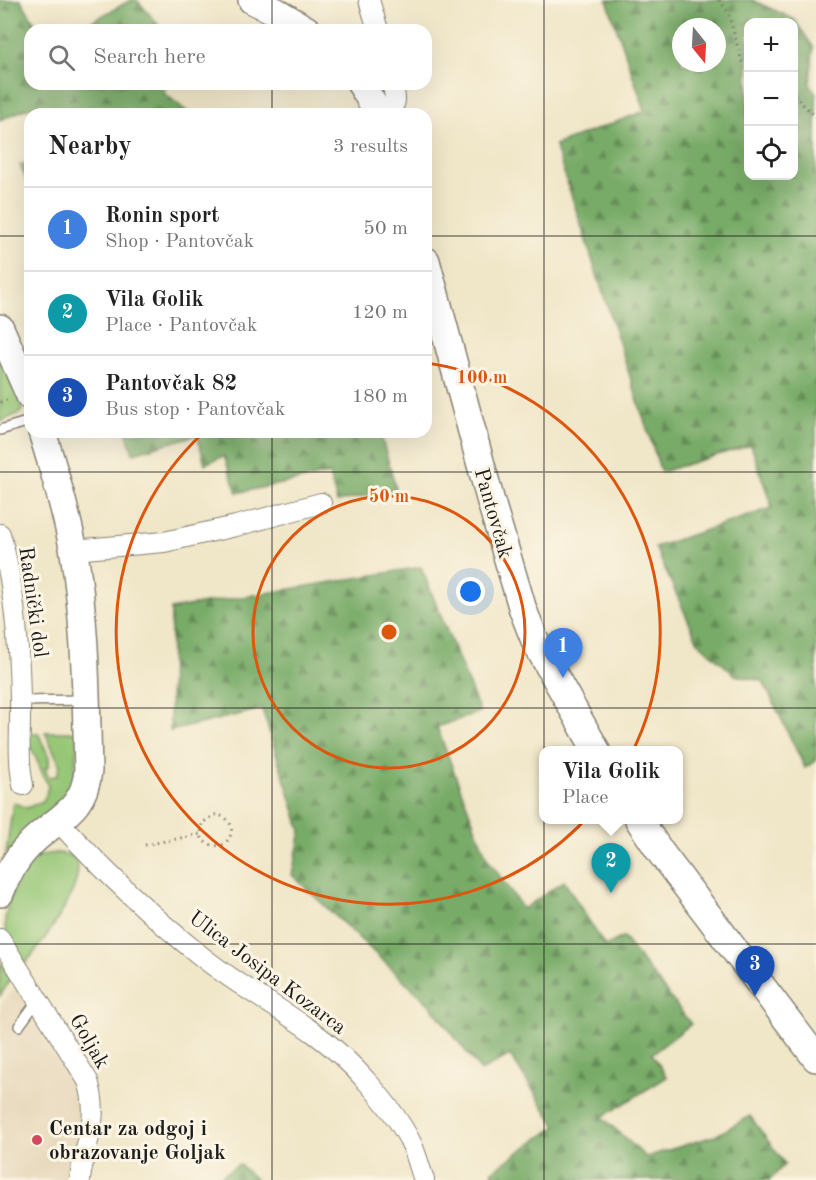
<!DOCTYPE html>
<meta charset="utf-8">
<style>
body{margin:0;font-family:"Old Standard TT",serif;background:#f6f6f6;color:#222}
.controls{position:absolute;right:18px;top:18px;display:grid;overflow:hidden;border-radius:12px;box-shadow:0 6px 24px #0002}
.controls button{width:54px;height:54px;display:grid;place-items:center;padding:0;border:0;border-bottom:2px solid #e0e0e0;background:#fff;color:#222;font:30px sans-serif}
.compass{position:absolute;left:672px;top:18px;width:54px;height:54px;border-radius:50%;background:#fff;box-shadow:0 6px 24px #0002;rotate:162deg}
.you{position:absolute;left:471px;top:592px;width:21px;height:21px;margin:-15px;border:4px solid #fff;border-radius:50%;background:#1a73e8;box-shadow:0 0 0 9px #1a73e833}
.badge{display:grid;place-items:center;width:39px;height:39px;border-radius:50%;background:#0b8043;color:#fff;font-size:20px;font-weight:700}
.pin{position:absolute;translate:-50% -50px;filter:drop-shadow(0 2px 3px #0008)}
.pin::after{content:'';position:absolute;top:32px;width:21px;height:18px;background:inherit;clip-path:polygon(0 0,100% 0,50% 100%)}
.popup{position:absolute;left:539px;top:746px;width:144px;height:78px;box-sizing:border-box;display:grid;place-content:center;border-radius:12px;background:#fff;filter:drop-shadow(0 2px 4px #0005);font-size:20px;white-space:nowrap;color:#767676}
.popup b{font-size:22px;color:#222}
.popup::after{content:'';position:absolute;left:50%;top:100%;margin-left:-12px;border:12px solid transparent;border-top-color:#fff}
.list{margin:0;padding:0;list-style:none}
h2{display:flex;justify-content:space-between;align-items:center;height:78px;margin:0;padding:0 24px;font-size:26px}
h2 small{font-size:20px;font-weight:400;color:#767676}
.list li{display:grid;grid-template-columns:39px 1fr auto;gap:18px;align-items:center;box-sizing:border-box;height:84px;padding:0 24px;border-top:2px solid #e0e0e0}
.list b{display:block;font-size:22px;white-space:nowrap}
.list p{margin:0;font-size:20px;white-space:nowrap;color:#767676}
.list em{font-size:20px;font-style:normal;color:#767676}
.icon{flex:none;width:33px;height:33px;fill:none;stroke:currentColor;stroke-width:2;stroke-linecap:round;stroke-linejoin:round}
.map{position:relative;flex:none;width:816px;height:1180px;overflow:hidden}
.search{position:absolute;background:#fff;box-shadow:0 6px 24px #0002;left:24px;top:24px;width:408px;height:66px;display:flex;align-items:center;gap:15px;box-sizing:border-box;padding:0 21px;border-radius:18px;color:#767676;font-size:22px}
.panel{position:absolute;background:#fff;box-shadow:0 6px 24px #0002;left:24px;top:108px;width:408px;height:330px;border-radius:18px}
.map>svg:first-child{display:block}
.built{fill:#e5d5b7}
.green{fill:#96c676;stroke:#597149;stroke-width:1.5}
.forest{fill:url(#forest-firs);stroke:#4a6442;stroke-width:1.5;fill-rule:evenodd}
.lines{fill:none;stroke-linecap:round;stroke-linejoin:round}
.lane-casing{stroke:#868172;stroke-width:12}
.street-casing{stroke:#868172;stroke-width:22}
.secondary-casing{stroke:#868172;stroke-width:30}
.path{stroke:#868172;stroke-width:3;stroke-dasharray:1.5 4.5;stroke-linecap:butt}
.lane{stroke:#fff;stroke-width:9}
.street{stroke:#fff;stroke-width:20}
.secondary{stroke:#fff;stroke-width:27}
.grid{fill:none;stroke:#1c1c1c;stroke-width:1.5;stroke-opacity:0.55}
.ring{fill:none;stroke:#de560d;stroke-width:3}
.poi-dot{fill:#d1495b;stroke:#fcf5e5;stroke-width:2}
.labels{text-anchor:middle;stroke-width:6;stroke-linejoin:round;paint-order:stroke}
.street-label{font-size:21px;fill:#1c1c1c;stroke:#fcf5e5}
.poi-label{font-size:21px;font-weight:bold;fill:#1c1c1c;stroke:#fcf5e5;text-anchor:start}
.centre{fill:#de560d;stroke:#fcf5e5;stroke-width:3}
.ring-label{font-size:18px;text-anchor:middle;font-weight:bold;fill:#de560d;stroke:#fcf5e5;stroke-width:6;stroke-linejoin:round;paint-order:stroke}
</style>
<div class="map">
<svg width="816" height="1180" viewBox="0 0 816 1180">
<defs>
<pattern id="forest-firs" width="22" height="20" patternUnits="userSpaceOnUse" patternTransform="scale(1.5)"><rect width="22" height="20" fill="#78ab67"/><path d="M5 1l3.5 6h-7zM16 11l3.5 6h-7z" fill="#628a54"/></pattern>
</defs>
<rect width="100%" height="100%" fill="#fcf5e5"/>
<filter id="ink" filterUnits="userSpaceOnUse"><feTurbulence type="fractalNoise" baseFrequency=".0167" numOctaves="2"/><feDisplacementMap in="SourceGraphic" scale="12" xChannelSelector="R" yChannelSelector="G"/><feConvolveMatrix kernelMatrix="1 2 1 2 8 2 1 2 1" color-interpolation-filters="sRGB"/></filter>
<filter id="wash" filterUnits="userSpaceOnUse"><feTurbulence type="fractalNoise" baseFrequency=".008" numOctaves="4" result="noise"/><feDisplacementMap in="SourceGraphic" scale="24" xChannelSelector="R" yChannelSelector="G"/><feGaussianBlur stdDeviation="1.35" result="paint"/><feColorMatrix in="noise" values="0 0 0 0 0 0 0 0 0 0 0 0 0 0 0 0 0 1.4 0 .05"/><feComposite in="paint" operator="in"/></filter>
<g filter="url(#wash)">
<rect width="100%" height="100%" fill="#f0e6c8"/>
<polygon class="built" points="18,983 83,1081 88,1104 74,1180 0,1180 0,1006"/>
<g class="green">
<polygon points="0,351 24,406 20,413 0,422"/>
<polygon points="45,732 78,732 73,791 6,854 13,802 27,808 43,801 46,795 48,786 28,740 27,733 38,733 49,757 49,766 45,768 49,777 57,776 60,765"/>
<path d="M56 853 67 854 76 859C88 884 40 946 24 965 18 955 9 943 6 932 1 913 17 877 30 862 36 855 48 854 56 853Z"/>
<polygon points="0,962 11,978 0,996"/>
</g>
<g class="forest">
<polygon points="0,0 21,0 39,30 30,30 30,84 168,84 163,92 190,114 43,114 39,103 0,120"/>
<polygon points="131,0 137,0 163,30 76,30"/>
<path d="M607 0H752L794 19 813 47 810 85 816 93V761L805 768 763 681 735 675 698 642 655 547 772 508 751 445 661 472 555 145 645 111ZM748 22H794V176H748ZM681 27H717V63H681Z"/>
<polygon points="30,161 30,190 20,165"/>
<polygon points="126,432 380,432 396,489 337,502 329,474 237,493 224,456 205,464 197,435 133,453"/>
<polygon points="421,567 480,712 437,727 487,858 523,909 564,881 605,946 623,937 691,1024 652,1054 667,1077 602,1117 646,1157 717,1135 750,1116 785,1164 770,1180 495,1180 492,1171 556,1126 510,1055 481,1071 430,1005 292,875 301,831 262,709 170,731 171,609"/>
<polygon points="239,1164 256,1180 215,1180"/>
</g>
</g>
<g filter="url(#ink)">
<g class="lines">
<defs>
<g id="lane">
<polyline points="0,430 30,421"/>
<polyline points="20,701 84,700"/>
<polyline points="19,1026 38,1000"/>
</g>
<g id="street">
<polyline points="369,0 378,30"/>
<path d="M386 114C398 104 396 98 392 84"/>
<path d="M0 534C15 587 19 643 20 698 21 726 17 756 23 785"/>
<polyline points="73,550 164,542 236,526 321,503"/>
<path d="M58 821C101 868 151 916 201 956 237 985 277 1006 314 1033 348 1057 394 1107 412 1145 417 1156 420 1169 424 1180"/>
<path d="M0 939 88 1081C101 1122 84 1141 80 1180"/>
</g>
<g id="secondary">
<polyline points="252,0 277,12 307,30"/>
<polyline points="361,84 379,114"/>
<polyline points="426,261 491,502 523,610 536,643 596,750"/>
<polyline points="0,328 30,396"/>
<polyline points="639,820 661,853 816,1058"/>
<path d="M0 893C7 873 17 857 32 842 58 817 84 811 88 771 86 697 86 621 73 547 65 508 54 470 42 432"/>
</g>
</defs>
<use href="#lane" class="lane-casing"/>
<use href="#street" class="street-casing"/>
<use href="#secondary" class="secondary-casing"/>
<g class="path">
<polyline points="719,0 728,12 742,62 748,66"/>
<polyline points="794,96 816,117"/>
<polyline points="0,402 7,400"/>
<path d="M145 845 201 834C202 844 211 845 220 846 237 838 235 816 215 815L202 823 201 834"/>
</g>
<use href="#lane" class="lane"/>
<use href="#street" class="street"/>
<use href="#secondary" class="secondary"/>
</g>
</g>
<path class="grid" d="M272 0V30M544 0V1180M272 84V114M0 236H30M426 236H816M272 432V1180M0 472H816M0 708H816M0 944H816"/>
<g class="ring">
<circle cx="389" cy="632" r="136"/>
<path d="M427 363A272 272 0 1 1 203 433"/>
</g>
<circle class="poi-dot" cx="37" cy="1140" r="6"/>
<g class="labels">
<g class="street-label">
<text transform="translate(494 513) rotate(74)" y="7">Pantovčak</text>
<text transform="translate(34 602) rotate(82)" y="7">Radnički dol</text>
<text transform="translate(268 972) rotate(37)" y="7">Ulica Josipa Kozarca</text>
<text transform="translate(90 1041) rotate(60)" y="7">Goljak</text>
</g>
<g class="poi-label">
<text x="49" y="1135">Centar za odgoj i<tspan x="49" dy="24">obrazovanje Goljak</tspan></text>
</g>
</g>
<circle cx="389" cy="632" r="9" class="centre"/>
<g class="ring-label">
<text x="482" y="383">100 m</text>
<text x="389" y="502">50 m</text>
</g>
</svg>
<div class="controls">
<button>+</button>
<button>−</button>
<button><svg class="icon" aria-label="locate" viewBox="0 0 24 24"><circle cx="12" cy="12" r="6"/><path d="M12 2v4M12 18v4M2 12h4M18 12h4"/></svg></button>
</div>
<svg class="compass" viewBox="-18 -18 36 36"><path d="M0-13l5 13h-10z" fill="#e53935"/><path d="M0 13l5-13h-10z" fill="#767676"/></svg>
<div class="you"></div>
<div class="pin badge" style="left:563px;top:678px;background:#3f7fe0">1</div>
<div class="pin badge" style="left:611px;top:893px;background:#0f9aa8">2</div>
<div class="popup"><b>Vila Golik</b>Place</div>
<div class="pin badge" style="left:755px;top:996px;background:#1a4fb4">3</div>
<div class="search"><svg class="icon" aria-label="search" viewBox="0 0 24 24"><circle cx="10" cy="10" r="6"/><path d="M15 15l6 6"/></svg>Search here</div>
<section class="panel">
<h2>Nearby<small>3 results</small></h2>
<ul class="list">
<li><span class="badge" style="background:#3f7fe0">1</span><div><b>Ronin sport</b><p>Shop · Pantovčak</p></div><em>50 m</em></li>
<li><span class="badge" style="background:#0f9aa8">2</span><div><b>Vila Golik</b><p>Place · Pantovčak</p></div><em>120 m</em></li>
<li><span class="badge" style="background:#1a4fb4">3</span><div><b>Pantovčak 82</b><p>Bus stop · Pantovčak</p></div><em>180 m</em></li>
</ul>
</section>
</div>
